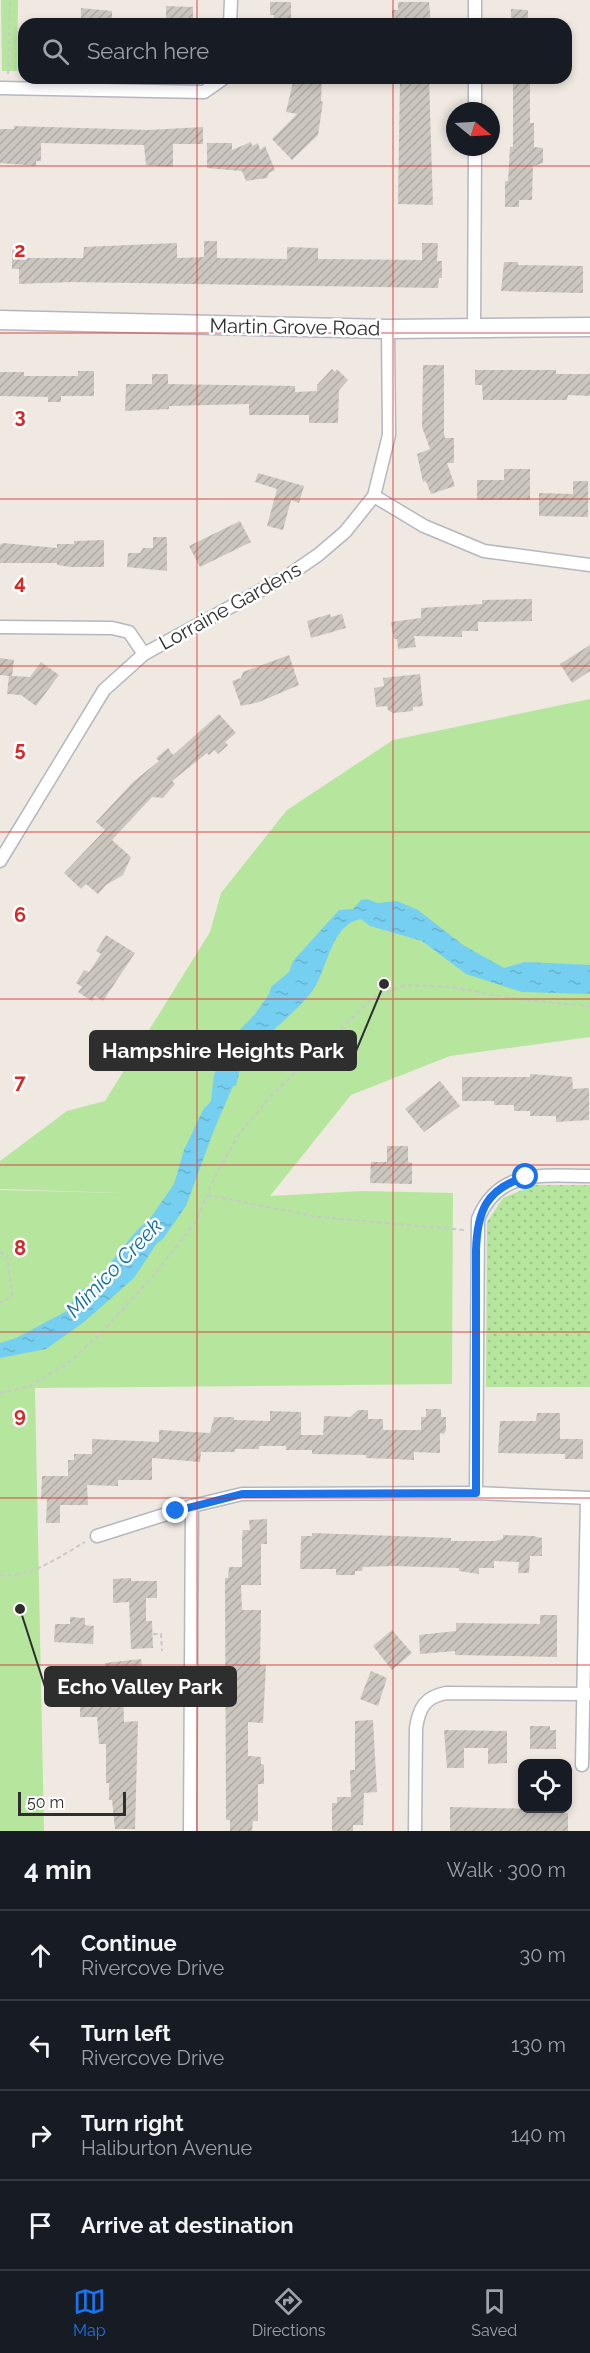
<!DOCTYPE html>
<meta charset="utf-8">
<style>
body{margin:0;font-family:Raleway,sans-serif;background:#242831;color:#f1f3f6}
.controls{position:absolute;right:18px;bottom:18px;display:grid;overflow:hidden;border-radius:12px;box-shadow:0 3px 9px #0003}
.controls button{width:54px;height:54px;display:grid;place-items:center;padding:0;border:0;border-bottom:2px solid #363941;background:#171b24;color:#f1f3f6;font:30px sans-serif}
.compass{position:absolute;left:446px;top:102px;width:54px;height:54px;border-radius:50%;background:#171b24;box-shadow:0 3px 9px #0003;rotate:108deg}
.scale{position:absolute;left:18px;bottom:15px;width:108px;box-sizing:border-box;padding-left:6px;border:3px solid #2e2e2e;border-top:0;font-size:16px;line-height:21px;white-space:nowrap;color:#2e2e2e;-webkit-text-stroke:4px #fff;paint-order:stroke}
.stop{position:absolute;width:18px;height:18px;margin:-14px;border:4px solid #1a73e8;border-radius:50%;background:#fff}
.stop.end{background:#1a73e8;border-color:#fff;box-shadow:0 2px 6px #0008}
.list{margin:0;padding:0;list-style:none}
h2{display:flex;justify-content:space-between;align-items:center;height:78px;margin:0;padding:0 24px;font-size:26px}
h2 small{font-size:20px;font-weight:400;color:#9ea1a6}
.list li{display:grid;grid-template-columns:39px 1fr auto;gap:18px;align-items:center;box-sizing:border-box;height:90px;padding:0 24px;border-top:2px solid #363941}
.list b{display:block;font-size:22px;white-space:nowrap}
.list p{margin:0;font-size:20px;white-space:nowrap;color:#9ea1a6}
.list em{font-size:20px;font-style:normal;color:#9ea1a6}
.icon{flex:none;width:33px;height:33px;fill:none;stroke:currentColor;stroke-width:2;stroke-linecap:round;stroke-linejoin:round}
.map{position:relative;flex:none;width:590px;height:1831px;overflow:hidden}
.search{position:absolute;background:#171b24;box-shadow:0 3px 9px #0003;left:18px;right:18px;top:18px;height:66px;display:flex;align-items:center;gap:15px;box-sizing:border-box;padding:0 21px;border-radius:18px;color:#9ea1a6;font-size:22px}
.sheet{height:438px;background:#171b24}
nav{display:flex;justify-content:space-around;align-items:center;box-sizing:border-box;height:84px;border-top:2px solid #363941;background:#171b24;font-size:16px;color:#9ea1a6}
nav a{display:grid;justify-items:center;gap:3px}
nav .on{color:#1a73e8}
.map>svg:first-child{display:block}
.grass{fill:url(#grass-dots)}
.park{fill:#b6e59e}
.water{fill:url(#water-ripples)}
.building{fill:url(#building-hatch)}
.lines{fill:none;stroke-linecap:round;stroke-linejoin:round}
.minor-casing{stroke:#b4b7c1;stroke-width:15}
.secondary-casing{stroke:#b4b7c1;stroke-width:21}
.path{stroke:#c9c9c9;stroke-width:2;stroke-dasharray:4.5 3;stroke-linecap:butt}
.minor{stroke:#fff;stroke-width:12}
.secondary{stroke:#fff;stroke-width:18}
.route{stroke:#1a73e8;stroke-width:8}
.grid{fill:none;stroke:#d62828;stroke-width:1.5;stroke-opacity:0.55}
.labels{text-anchor:middle;stroke-width:5;stroke-linejoin:round;paint-order:stroke}
.street-label{font-size:20px;fill:#2e2e2e;stroke:#fff}
.water-label{font-size:21px;font-style:italic;fill:#0d6fa3;stroke:#fff}
.grid-label{font-size:20px;text-anchor:middle;font-weight:bold;fill:#d62828;stroke:#fff;stroke-width:5;stroke-linejoin:round;paint-order:stroke}
.leader{fill:none;stroke:#2e2e2e;stroke-width:2}
.callout-dot{fill:#2e2e2e;stroke:#fff;stroke-width:2}
.callout{fill:#2e2e2e;stroke:#2e2e2e;stroke-width:2}
.callout-label{font-size:21px;text-anchor:middle;font-weight:bold;fill:#fff}
</style>
<div class="map">
<svg width="590" height="1831" viewBox="0 0 590 1831">
<defs>
<pattern id="grass-dots" width="8" height="8" patternUnits="userSpaceOnUse" patternTransform="scale(1.5)"><rect width="8" height="8" fill="#b6e59e"/><path d="M2 2h.1M6 6h.1" fill="none" stroke="#9dc588" stroke-width="1.8" stroke-linecap="round"/></pattern>
<pattern id="water-ripples" width="26" height="14" patternUnits="userSpaceOnUse" patternTransform="scale(1.5)"><rect width="26" height="14" fill="#75cff0"/><path d="M2 4q2-2 4 0t4 0M15 11q2-2 4 0t4 0" fill="none" stroke="#66b2ce"/></pattern>
<pattern id="building-hatch" width="6" height="6" patternUnits="userSpaceOnUse" patternTransform="scale(1.5)"><rect width="6" height="6" fill="#cbc7bf"/><path d="M-1 1l2-2M0 6l6-6M5 7l2-2" fill="none" stroke="#afaba4"/></pattern>
</defs>
<rect width="100%" height="100%" fill="#efe9e1"/>
<polygon class="grass" points="534,1185 590,1185 590,1387 486,1387 487,1222 503,1198"/>
<g class="park">
<polygon points="1,0 18,0 17,71 2,71"/>
<polygon points="590,699 590,1037 450,1056 351,1095 270,1196 362,1191 453,1193 452,1384 35,1388 44,1831 0,1831 0,1190 120,1193 0,1189 0,1161 67,1111 105,1101 210,932 221,893 287,810 393,740"/>
</g>
<path class="water" d="M367 899 378 903 397 901 418 910 463 945 504 968 525 962 590 965V994L522 992 466 974 422 941 370 926 361 919C331 924 328 968 313 990 301 1007 263 1041 244 1052L236 1086H233L214 1130 186 1206 163 1239 157 1243 134 1278 84 1322 46 1349 0 1358V1343L16 1338 65 1312 80 1291 93 1284 138 1229 149 1220 174 1184 184 1150 203 1110 211 1101 214 1075 227 1043 255 1014 269 994 271 987 289 972 293 961 339 910 353 909 361 900Z"/>
<g class="building">
<polygon points="270,2 291,2 291,24 274,24 274,15 270,15"/>
<polygon points="398,2 429,2 431,22 429,24 396,24 396,21 392,21 392,10 398,10"/>
<polygon points="166,6 193,7 193,24 166,24"/>
<polygon points="81,8 112,11 112,24 81,24"/>
<polygon points="511,9 528,10 528,24 511,24"/>
<polygon points="294,78 322,78 321,101 323,102 318,135 292,160 272,139 297,114 286,112"/>
<polygon points="400,78 429,78 433,205 398,204"/>
<polygon points="513,79 530,79 530,123 534,123 534,147 543,148 543,163 533,166 532,200 519,200 519,207 505,207 505,181 508,181 510,147 513,147"/>
<polygon points="14,126 148,130 203,127 203,144 173,144 173,167 146,165 144,145 82,144 41,143 41,161 36,161 36,166 0,163 0,129 14,129"/>
<polygon points="251,142 252,146 258,143 260,150 265,146 275,170 269,173 267,178 246,181 242,171 207,168 207,143 232,143 232,150"/>
<polygon points="204,241 217,241 217,258 287,259 287,247 318,248 318,259 422,260 422,243 438,243 437,261 442,261 442,278 439,278 438,288 72,282 19,284 19,269 12,269 12,250 23,250 23,258 83,258 84,247 177,243 177,258 204,257"/>
<polygon points="504,262 518,262 518,265 583,266 583,293 501,291"/>
<polygon points="423,365 444,365 444,434 445,438 454,438 454,463 447,463 455,486 431,494 426,481 423,482 417,454 430,449 422,427"/>
<polygon points="332,369 335,372 337,369 348,380 339,390 338,423 309,423 309,415 249,415 249,404 169,406 169,409 125,411 126,384 152,384 152,374 168,374 168,384 295,386 295,392 317,391 317,385"/>
<polygon points="475,370 556,370 556,374 590,374 590,396 568,395 567,400 483,400 482,385 475,385"/>
<polygon points="78,371 94,371 94,396 61,396 61,402 48,402 48,397 0,396 0,372 24,372 24,376 78,376"/>
<polygon points="504,469 530,469 530,500 477,500 477,480 504,480"/>
<polygon points="258,473 304,486 299,503 291,500 283,530 267,526 277,489 255,482"/>
<polygon points="573,481 588,481 588,517 539,516 539,493 573,494"/>
<polygon points="240,521 251,542 200,567 189,546"/>
<polygon points="153,537 167,537 167,571 127,567 128,553 140,553 143,548 153,548"/>
<polygon points="104,540 104,567 72,567 57,565 57,563 0,563 0,545 3,543 57,548 57,544 74,544 74,541"/>
<polygon points="532,599 532,621 478,622 478,631 462,631 462,637 414,636 416,647 398,649 397,639 394,639 391,622 421,618 421,608 482,604 482,600"/>
<polygon points="330,614 331,617 342,614 346,628 311,638 307,621"/>
<polygon points="590,645 590,671 572,683 560,664"/>
<polygon points="289,655 299,685 259,702 241,706 232,681 241,678 243,672"/>
<polygon points="0,658 14,660 12,676 30,677 41,662 59,675 36,706 21,695 7,694 9,676 0,675"/>
<polygon points="420,674 423,706 413,707 413,711 393,713 388,710 387,706 376,707 374,688 384,686 383,678"/>
<polygon points="219,714 236,733 225,742 228,745 218,754 214,750 209,755 207,753 172,781 175,784 163,798 152,797 112,840 131,857 123,875 106,885 98,894 86,884 81,889 64,873 105,830 96,822 133,782 159,761 156,758 168,748 173,755"/>
<polygon points="106,935 135,953 103,1001 95,996 92,1001 78,992 82,987 76,983 84,970 89,972 101,954 96,951"/>
<polygon points="530,1074 572,1077 573,1089 589,1088 589,1120 556,1122 556,1116 530,1116 530,1111 514,1111 514,1105 494,1105 494,1101 462,1101 462,1077 530,1077"/>
<polygon points="440,1081 460,1106 424,1132 405,1109"/>
<polygon points="387,1146 408,1146 408,1162 412,1163 412,1184 370,1183 371,1162 387,1162"/>
<polygon points="426,1409 441,1409 441,1417 446,1417 446,1430 444,1434 440,1433 440,1453 414,1452 414,1460 393,1459 366,1458 366,1455 312,1454 312,1450 286,1450 286,1446 259,1446 259,1449 235,1449 235,1452 201,1452 200,1462 152,1458 152,1480 118,1480 118,1486 87,1485 88,1505 60,1505 60,1523 46,1523 47,1499 41,1499 42,1476 68,1476 68,1460 74,1460 74,1454 92,1454 92,1439 159,1442 159,1430 210,1433 214,1417 234,1417 234,1420 270,1421 270,1411 301,1412 301,1435 323,1435 324,1416 350,1417 358,1410 368,1410 368,1419 383,1419 383,1430 421,1430 421,1417 426,1417"/>
<polygon points="537,1413 560,1413 560,1439 583,1439 583,1459 565,1459 565,1454 498,1453 500,1421 536,1421"/>
<polygon points="267,1519 267,1544 261,1544 261,1585 241,1585 242,1610 261,1610 260,1665 266,1665 263,1723 248,1722 248,1756 261,1757 261,1764 264,1765 264,1784 258,1784 258,1821 253,1821 252,1831 230,1831 230,1820 226,1820 225,1578 228,1578 229,1567 242,1567 242,1538 243,1530 250,1530 249,1520"/>
<polygon points="312,1533 451,1538 451,1541 495,1541 503,1539 503,1535 533,1536 542,1538 542,1556 530,1556 529,1573 518,1573 519,1562 494,1561 494,1568 479,1568 479,1574 459,1571 459,1568 393,1566 363,1567 362,1571 355,1571 355,1575 336,1575 336,1569 300,1569 301,1536 312,1536"/>
<polygon points="131,1578 131,1581 157,1581 157,1598 146,1598 146,1621 152,1621 153,1648 131,1649 129,1602 113,1603 113,1579"/>
<polygon points="540,1615 557,1615 557,1657 455,1655 455,1651 420,1654 419,1635 456,1631 456,1623 540,1624"/>
<polygon points="70,1617 85,1618 85,1625 94,1626 93,1644 54,1642 55,1624 70,1624"/>
<polygon points="392,1630 412,1653 392,1670 373,1646"/>
<polygon points="141,1659 144,1687 123,1689 124,1722 138,1721 135,1829 115,1829 112,1800 109,1800 109,1783 106,1783 106,1744 99,1744 97,1717 80,1717 80,1697 101,1696 101,1694 106,1693 105,1663"/>
<polygon points="371,1671 387,1678 378,1706 360,1699"/>
<polygon points="373,1720 377,1792 364,1793 363,1825 353,1825 353,1831 332,1831 332,1803 337,1803 337,1797 351,1797 350,1770 355,1770 355,1721"/>
<polygon points="530,1726 550,1726 550,1730 556,1730 556,1749 530,1749"/>
<polygon points="444,1730 507,1731 507,1763 488,1764 488,1748 464,1748 464,1768 447,1768"/>
<polygon points="450,1807 535,1809 535,1813 568,1813 568,1831 450,1831"/>
</g>
<g class="lines">
<defs>
<g id="minor">
<polyline points="230,24 231,0"/>
<polyline points="475,24 475,0"/>
<polyline points="0,88 204,92 224,78"/>
<polyline points="475,111 475,78"/>
<polyline points="474,328 475,147"/>
<polyline points="374,496 424,526 484,551 590,565"/>
<polyline points="0,627 112,628 129,632 144,654"/>
<polyline points="0,861 104,690 144,654 289,575 318,555 345,532 374,496 389,435 388,329"/>
<path d="M476 1493 478 1219C499 1168 544 1176 590 1176"/>
<polyline points="97,1536 192,1506 242,1494 476,1493 590,1498"/>
<polyline points="582,1765 587,1498"/>
<polyline points="190,1831 192,1506"/>
<path d="M415 1831 416 1728C419 1708 425 1697 446 1693L590 1694"/>
</g>
<polyline id="secondary" points="0,320 388,329 590,327"/>
</defs>
<use href="#minor" class="minor-casing"/>
<use href="#secondary" class="secondary-casing"/>
<g class="path">
<polyline points="8,74 10,0"/>
<polyline points="207,1195 318,1217 465,1230"/>
<polyline points="0,1252 7,1255 12,1296 0,1303"/>
<polyline points="0,1393 28,1387 67,1364 100,1334 154,1275 196,1221 215,1176 238,1136 270,1097 374,997 406,985 450,987 524,1000 590,1006"/>
<path d="M0 1575C31 1578 59 1557 85 1542"/>
<polyline points="153,1634 161,1634 162,1651"/>
</g>
<use href="#minor" class="minor"/>
<use href="#secondary" class="secondary"/>
</g>
<g class="lines">
<path class="route" d="M176 1511 242 1494 476 1493V1251C477 1212 486 1188 526 1177"/>
</g>
<path class="grid" d="M197 0V24M393 0V24M197 78V1831M393 78V1831M0 166H590M0 333H590M0 499H590M0 666H590M0 832H590M0 999H590M0 1165H590M0 1332H590M0 1498H590M0 1665H590"/>
<g class="labels">
<g class="street-label">
<text transform="translate(295 327) rotate(1)" y="7">Martin Grove Road</text>
<text transform="translate(230 606) rotate(-29)" y="7">Lorraine Gardens</text>
</g>
<g class="water-label">
<text transform="translate(114 1268) rotate(-46)" y="7">Mimico Creek</text>
</g>
</g>
<g class="grid-label">
<text x="20" y="257">2</text>
<text x="20" y="423">3</text>
<text x="20" y="589">4</text>
<text x="20" y="756">5</text>
<text x="20" y="922">6</text>
<text x="20" y="1089">7</text>
<text x="20" y="1255">8</text>
<text x="20" y="1422">9</text>
</g>
<path class="leader" d="M384 984L356 1051M20 1609L45 1687"/>
<g class="callout-dot">
<circle cx="384" cy="984" r="6"/>
<circle cx="20" cy="1609" r="6"/>
</g>
<g class="callout">
<rect x="90" y="1031" width="266" height="39" rx="6"/>
<rect x="45" y="1667" width="191" height="39" rx="6"/>
</g>
<g class="callout-label">
<text x="223" y="1058">Hampshire Heights Park</text>
<text x="140" y="1694">Echo Valley Park</text>
</g>
</svg>
<div class="controls">
<button><svg class="icon" aria-label="locate" viewBox="0 0 24 24"><circle cx="12" cy="12" r="6"/><path d="M12 2v4M12 18v4M2 12h4M18 12h4"/></svg></button>
</div>
<svg class="compass" viewBox="-18 -18 36 36"><path d="M0-13l5 13h-10z" fill="#e53935"/><path d="M0 13l5-13h-10z" fill="#9ea1a6"/></svg>
<div class="scale">50 m</div>
<div class="stop" style="left:526px;top:1177px"></div>
<div class="stop end" style="left:176px;top:1511px"></div>
<div class="search"><svg class="icon" aria-label="search" viewBox="0 0 24 24"><circle cx="10" cy="10" r="6"/><path d="M15 15l6 6"/></svg>Search here</div>
</div>
<section class="sheet">
<h2>4 min<small>Walk · 300 m</small></h2>
<ul class="list">
<li><svg class="icon" aria-label="ahead" viewBox="0 0 24 24"><path d="M12 20V5M6 11l6-6 6 6"/></svg><div><b>Continue</b><p>Rivercove Drive</p></div><em>30 m</em></li>
<li><svg class="icon" aria-label="left" viewBox="0 0 24 24"><path d="M17 20v-9H6M10 6l-5 5 5 5"/></svg><div><b>Turn left</b><p>Rivercove Drive</p></div><em>130 m</em></li>
<li><svg class="icon" aria-label="right" viewBox="0 0 24 24"><path d="M7 20v-9h11M14 6l5 5-5 5"/></svg><div><b>Turn right</b><p>Haliburton Avenue</p></div><em>140 m</em></li>
<li><svg class="icon" aria-label="arrive" viewBox="0 0 24 24"><path d="M6 21V4h12l-3 4 3 4H6"/></svg><div><b>Arrive at destination</b></div></li>
</ul>
</section>
<nav>
<a class="on"><svg class="icon" aria-label="map" viewBox="0 0 24 24"><path d="M3 6l6-2 6 2 6-2v14l-6 2-6-2-6 2zM9 4v14M15 6v14"/></svg>Map</a>
<a><svg class="icon" aria-label="directions" viewBox="0 0 24 24"><path d="M12 3l9 9-9 9-9-9zM9 14v-3h6M13 9l2 2-2 2"/></svg>Directions</a>
<a><svg class="icon" aria-label="saved" viewBox="0 0 24 24"><path d="M7 4h10v16l-5-4-5 4z"/></svg>Saved</a>
</nav>
